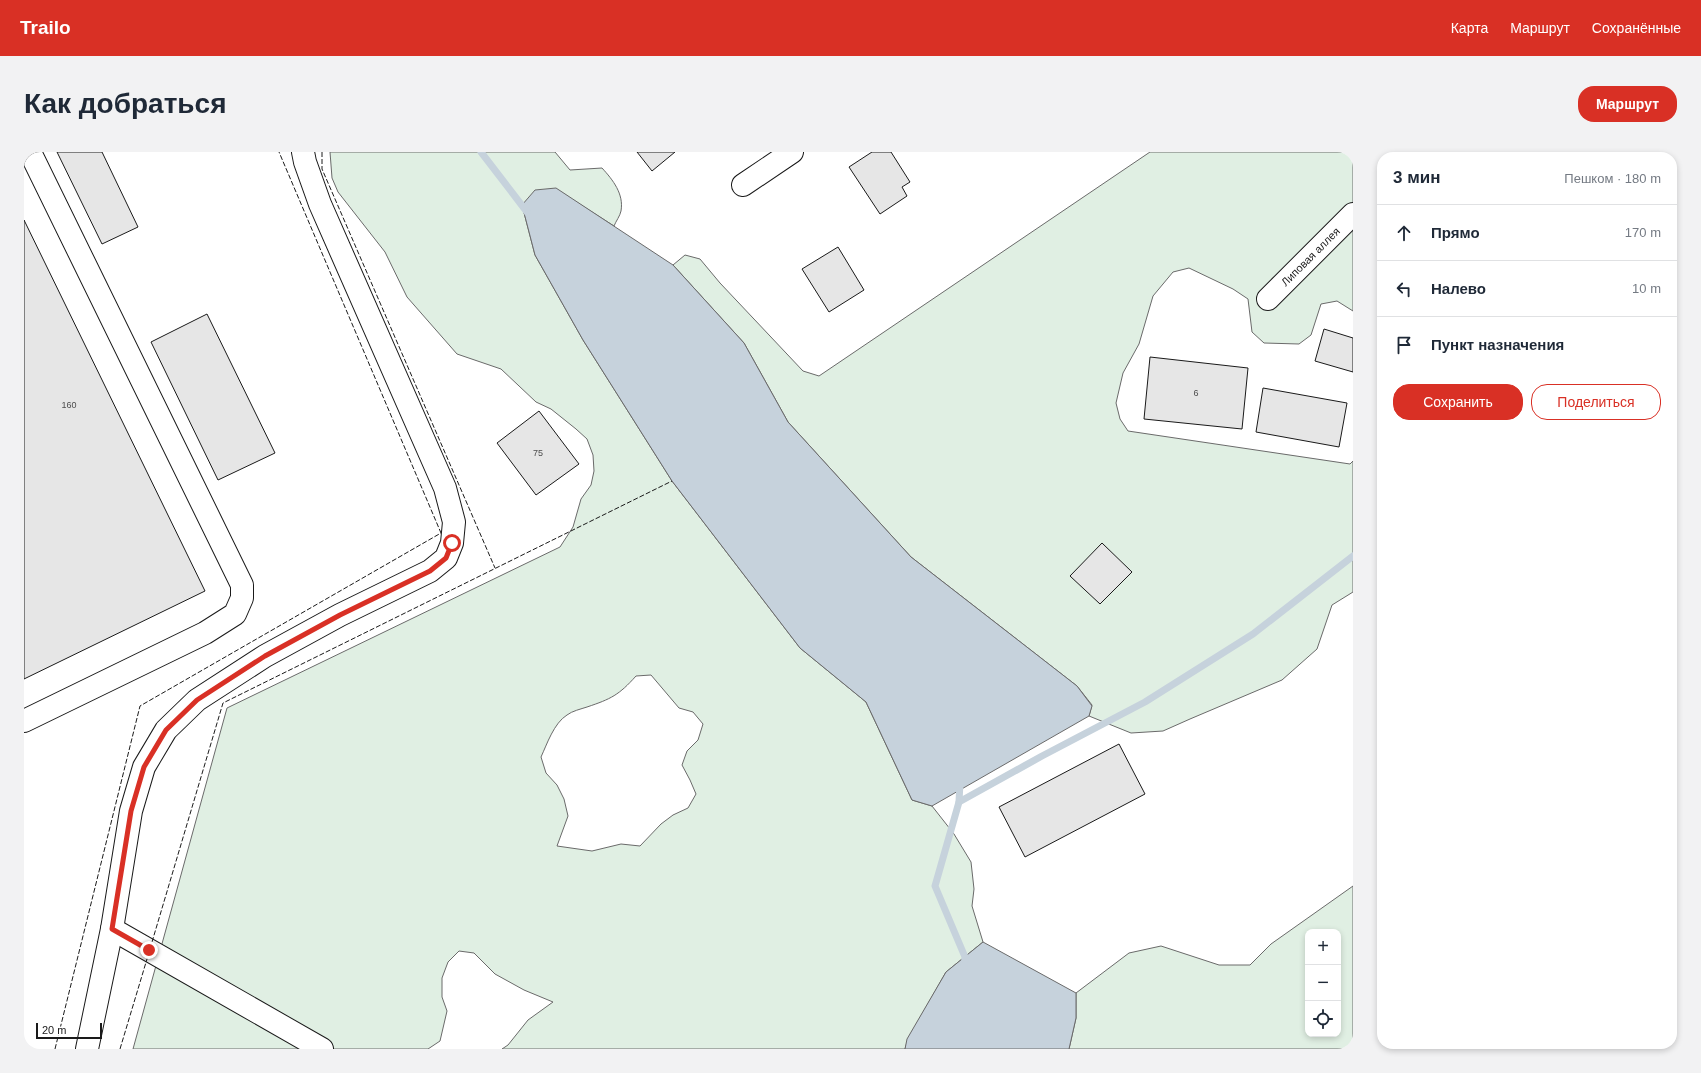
<!DOCTYPE html>
<html lang="ru">
<meta charset="utf-8">
<style>
body{margin:0;font-family:Helvetica,sans-serif;background:#f2f2f3;color:#1f2937}
.controls{position:absolute;right:12px;bottom:12px;display:grid;overflow:hidden;border-radius:8px;box-shadow:0 2px 6px #0003}
.controls button{width:36px;height:36px;display:grid;place-items:center;padding:0;border:0;border-bottom:1px solid #e0e1e3;background:#fff;color:#1f2937;font:20px sans-serif}
.scale{position:absolute;left:12px;bottom:10px;width:66px;box-sizing:border-box;padding-left:4px;border:2px solid #1a1a1a;border-top:0;font-size:11px;line-height:14px;white-space:nowrap;color:#1a1a1a;-webkit-text-stroke:3px #fff;paint-order:stroke}
.stop{position:absolute;width:12px;height:12px;margin:-9px;border:3px solid #d93025;border-radius:50%;background:#fff}
.stop.end{background:#d93025;border-color:#fff;box-shadow:0 1px 4px #0008}
.list{margin:0;padding:0;list-style:none}
h2{display:flex;justify-content:space-between;align-items:center;height:52px;margin:0;padding:0 16px;font-size:17px}
h2 small{font-size:13px;font-weight:400;color:#747a83}
.list li{display:grid;grid-template-columns:26px 1fr auto;gap:12px;align-items:center;box-sizing:border-box;height:56px;padding:0 16px;border-top:1px solid #e0e1e3}
.list b{display:block;font-size:15px;white-space:nowrap}
.list em{font-size:13px;font-style:normal;color:#747a83}
.actions{display:flex;gap:8px;padding:12px 16px}
.actions a{flex:1;padding:9px 0;border:1px solid #d93025;border-radius:16px;text-align:center;font-size:14px;color:#d93025}
.actions .main{background:#d93025;color:#fff}
.icon{flex:none;width:22px;height:22px;fill:none;stroke:currentColor;stroke-width:2;stroke-linecap:round;stroke-linejoin:round}
.map{position:relative;flex:none;width:1329px;height:897px;overflow:hidden;border-radius:16px}
header{display:flex;align-items:center;gap:24px;box-sizing:border-box;height:56px;padding:0 20px;background:#d93025;color:#fff}
header strong{font-size:19px}
nav{display:flex;gap:22px;margin-inline-start:auto;font-size:14px}
.intro{display:flex;align-items:center;justify-content:space-between;box-sizing:border-box;height:96px;padding:0 24px}
h1{margin:0;font-size:28px}
.button{padding:10px 18px;border-radius:16px;background:#d93025;color:#fff;font-size:14px;font-weight:700}
main{display:flex;gap:24px;padding:0 24px}
aside{flex:1;background:#fff;border-radius:16px;box-shadow:0 2px 6px #0003}
.map>svg:first-child{display:block}
.green{fill:#e0efe3;stroke:#6a6a6a;fill-rule:evenodd}
.water{fill:#c6d2dc;stroke:#6a6a6a}
.lines{fill:none;stroke-linecap:round;stroke-linejoin:round}
.stream{stroke:#c6d2dc;stroke-width:7}
.building{fill:#e6e6e6;stroke:#1a1a1a}
.minor-casing{stroke:#1a1a1a;stroke-width:24}
.minor{stroke:#fff;stroke-width:22}
.fence{stroke:#1a1a1a;stroke-width:1;stroke-dasharray:5 2;stroke-linecap:butt}
.route{stroke:#d93025;stroke-width:5}
.labels{text-anchor:middle;stroke-width:3;stroke-linejoin:round;paint-order:stroke}
.number-label{font-size:9px;fill:#4d4d4d}
.street-label{font-size:11px;fill:#1a1a1a;stroke:#fff}
</style>
<header>
<strong>Trailo</strong>
<nav><a>Карта</a><a>Маршрут</a><a>Сохранённые</a></nav>
</header>
<div class="intro"><h1>Как добраться</h1><a class="button">Маршрут</a></div>
<main>
<div class="map">
<svg width="1329" height="897" viewBox="0 0 1329 897">
<rect width="100%" height="100%" fill="#fff"/>
<g class="green">
<path d="M306 0H531L546 18 578 16C589 28 600 42 597 59 596 64 592 69 590 74L532 37 498 53 511 103 559 188 648 329 776 496 842 550 888 648 908 654 930 682 947 710 950 737 948 754 959 790 922 820 884 887 881 897H478L484 893 504 868 529 850 500 838 471 822 450 801 435 799 424 810 418 826V845L423 859 416 889 404 897H109L203 556 536 395 549 375 557 347 567 333 570 319 569 303 563 287 552 277 527 257 512 250 477 217 433 202 383 145 361 100 314 40 308 26ZM627 523 655 556 669 560 679 572 674 588 663 599 658 613 666 628 672 642 664 656 649 663 637 672 616 694 597 692 568 699 533 694 544 664 540 647 533 633 522 621 517 605C523 592 530 571 543 563 548 559 557 557 563 555 587 547 595 543 612 524Z"/>
<polygon points="1126,0 1329,0 1329,159 1313,149 1297,152 1287,183 1275,192 1240,191 1228,180 1224,147 1209,137 1165,116 1149,120 1129,144 1115,192 1099,221 1092,251 1096,267 1104,279 1326,312 1329,309 1329,440 1308,453 1293,497 1258,528 1166,567 1139,579 1107,581 1065,564 1068,553 1053,534 887,405 764,270 720,191 649,113 661,103 676,107 696,131 779,219 795,224"/>
<path d="M1329 734V897H1045L1052 866V841L1105 801 1137 794 1195 813H1226L1247 792ZM1284 780H1314V882H1284Z"/>
</g>
<g class="water">
<polygon points="532,36 649,113 720,191 764,270 887,405 1053,534 1068,554 1065,564 908,654 888,648 842,550 776,496 648,329 559,188 511,103 498,53 511,38"/>
<polygon points="959,790 1052,841 1052,866 1045,897 881,897 883,887 922,820"/>
</g>
<g class="lines">
<g class="stream">
<polyline points="457,0 503,60"/>
<polyline points="935,650 936,630"/>
<polyline points="940,815 941,805 911,734 935,650 1018,604 1121,550 1229,482 1329,404"/>
</g>
</g>
<g class="building">
<polygon points="33,0 78,0 114,75 78,92"/>
<polygon points="613,0 651,0 628,19"/>
<polygon points="848,0 867,0 886,30 878,35 883,44 856,62 825,15"/>
<polygon points="0,68 181,439 0,527"/>
<polygon points="814,95 840,138 805,160 778,117"/>
<polygon points="183,162 251,301 194,328 127,190"/>
<polygon points="1300,177 1329,186 1329,220 1291,209"/>
<polygon points="1126,205 1224,216 1218,277 1120,267"/>
<polygon points="1239,236 1323,251 1315,295 1232,280"/>
<polygon points="515,259 555,312 512,343 473,291"/>
<polygon points="1078,391 1108,420 1076,452 1046,424"/>
<polygon points="1095,592 1121,642 1001,705 975,655"/>
</g>
<g class="lines">
<defs>
<g id="minor">
<polyline points="719,33 768,0"/>
<path id="s1" d="M1244 147 1329 62"/>
<polyline points="0,569 181,481 211,462 218,446 218,433 6,0"/>
<polyline points="88,777 298,897"/>
<polyline points="63,897 88,777 107,659 120,615 142,578 173,548 241,504 316,463 406,419 422,406 428,391 430,370 421,336 296,52 281,10 279,0"/>
</g>
</defs>
<use href="#minor" class="minor-casing"/>
<use href="#minor" class="minor"/>
<g class="fence">
<polyline points="298,0 298,17 471,416"/>
<polyline points="128,790 199,551 648,329"/>
<polyline points="31,897 116,554 417,381 255,0"/>
<polyline points="96,897 123,807"/>
</g>
</g>
<g class="lines">
<polyline class="route" points="125,798 88,777 107,659 120,615 142,578 173,548 241,504 316,463 406,419 422,406 428,391"/>
</g>
<g class="labels">
<g class="number-label">
<text x="1172" y="244">6</text>
<text x="45" y="256">160</text>
<text x="514" y="304">75</text>
</g>
<g class="street-label">
<text dy="4" stroke="none"><textPath href="#s1" startOffset="60">Липовая аллея</textPath></text>
</g>
</g>
</svg>
<div class="controls">
<button>+</button>
<button>−</button>
<button><svg class="icon" aria-label="locate" viewBox="0 0 24 24"><circle cx="12" cy="12" r="6"/><path d="M12 2v4M12 18v4M2 12h4M18 12h4"/></svg></button>
</div>
<div class="scale">20 m</div>
<div class="stop" style="left:428px;top:391px"></div>
<div class="stop end" style="left:125px;top:798px"></div>
</div>
<aside>
<h2>3 мин<small>Пешком · 180 m</small></h2>
<ul class="list">
<li><svg class="icon" aria-label="ahead" viewBox="0 0 24 24"><path d="M12 20V5M6 11l6-6 6 6"/></svg><div><b>Прямо</b></div><em>170 m</em></li>
<li><svg class="icon" aria-label="left" viewBox="0 0 24 24"><path d="M17 20v-9H6M10 6l-5 5 5 5"/></svg><div><b>Налево</b></div><em>10 m</em></li>
<li><svg class="icon" aria-label="arrive" viewBox="0 0 24 24"><path d="M6 21V4h12l-3 4 3 4H6"/></svg><div><b>Пункт назначения</b></div></li>
</ul>
<div class="actions"><a class="main">Сохранить</a><a>Поделиться</a></div>
</aside>
</main>
